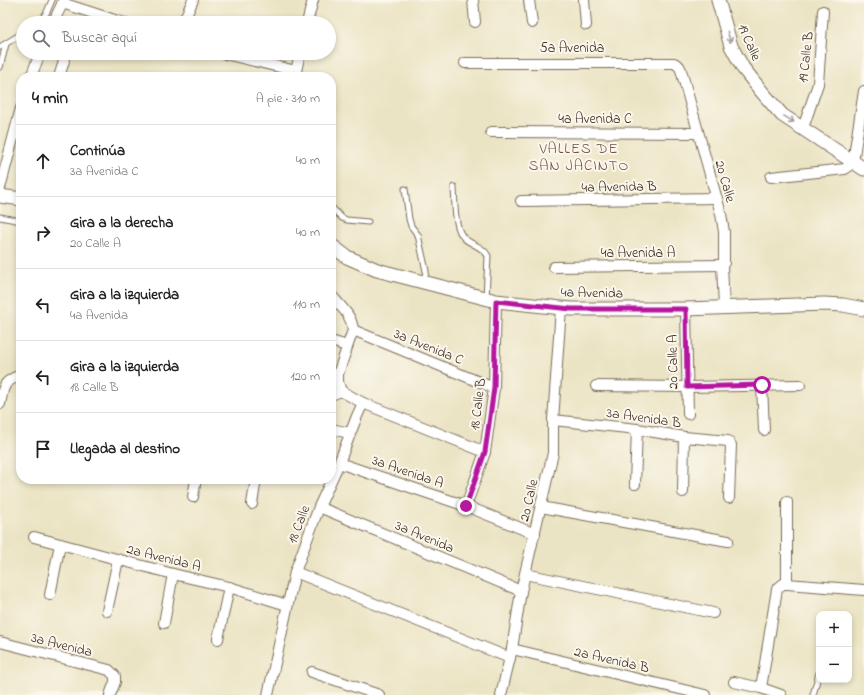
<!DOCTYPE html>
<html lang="es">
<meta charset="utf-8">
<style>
body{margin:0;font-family:"Indie Flower",sans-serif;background:#f6f6f6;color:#202124}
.controls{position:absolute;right:12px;bottom:12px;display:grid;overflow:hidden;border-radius:8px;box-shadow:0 2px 6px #0003}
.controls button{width:36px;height:36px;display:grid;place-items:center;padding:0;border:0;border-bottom:1px solid #e0e0e0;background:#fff;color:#202124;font:20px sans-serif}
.stop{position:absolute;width:12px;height:12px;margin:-9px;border:3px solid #b5179e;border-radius:50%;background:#fff}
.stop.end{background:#b5179e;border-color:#fff;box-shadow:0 1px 4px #0008}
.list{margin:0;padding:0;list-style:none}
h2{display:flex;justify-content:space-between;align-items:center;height:52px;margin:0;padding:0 16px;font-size:17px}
h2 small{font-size:13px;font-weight:400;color:#757577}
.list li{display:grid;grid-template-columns:26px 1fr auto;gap:12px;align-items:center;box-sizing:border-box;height:72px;padding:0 16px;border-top:1px solid #e0e0e0}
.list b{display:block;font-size:15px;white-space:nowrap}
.list p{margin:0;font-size:13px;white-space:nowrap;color:#757577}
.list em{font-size:13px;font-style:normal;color:#757577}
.icon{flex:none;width:22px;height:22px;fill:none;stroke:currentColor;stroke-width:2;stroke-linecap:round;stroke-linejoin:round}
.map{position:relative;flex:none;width:864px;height:695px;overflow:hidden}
.search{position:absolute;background:#fff;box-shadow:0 2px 6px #0003;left:16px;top:16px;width:320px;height:44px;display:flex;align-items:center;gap:10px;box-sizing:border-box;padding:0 14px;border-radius:22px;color:#757577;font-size:15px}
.panel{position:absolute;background:#fff;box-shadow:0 2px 6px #0003;left:16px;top:72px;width:320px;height:412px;border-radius:16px}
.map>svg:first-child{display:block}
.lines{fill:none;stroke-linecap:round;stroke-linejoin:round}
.service-casing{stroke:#796b58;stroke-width:7}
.minor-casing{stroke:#796b58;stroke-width:12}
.tertiary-casing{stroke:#796b58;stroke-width:15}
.service{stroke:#fff;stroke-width:5}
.minor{stroke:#fff;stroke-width:10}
.tertiary{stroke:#fff;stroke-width:13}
.oneway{stroke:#a79f9a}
.route{stroke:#b5179e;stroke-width:5}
.labels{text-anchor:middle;stroke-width:4;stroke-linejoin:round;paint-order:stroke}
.street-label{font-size:14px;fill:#3b2a1e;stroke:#fbf7ec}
.neighbourhood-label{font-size:15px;letter-spacing:1px;fill:#755344;stroke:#fbf7ec}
</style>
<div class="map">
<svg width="864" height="695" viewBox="0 0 864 695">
<rect width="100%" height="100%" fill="#fbf7ec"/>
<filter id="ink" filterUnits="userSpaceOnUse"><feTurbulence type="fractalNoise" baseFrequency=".025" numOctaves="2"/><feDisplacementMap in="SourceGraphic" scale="8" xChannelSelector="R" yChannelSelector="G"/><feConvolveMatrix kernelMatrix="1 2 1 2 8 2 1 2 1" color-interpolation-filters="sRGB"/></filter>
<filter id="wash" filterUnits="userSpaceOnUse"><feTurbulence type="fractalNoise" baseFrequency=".012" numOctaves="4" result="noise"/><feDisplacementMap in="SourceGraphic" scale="16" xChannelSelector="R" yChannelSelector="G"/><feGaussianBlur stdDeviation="0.9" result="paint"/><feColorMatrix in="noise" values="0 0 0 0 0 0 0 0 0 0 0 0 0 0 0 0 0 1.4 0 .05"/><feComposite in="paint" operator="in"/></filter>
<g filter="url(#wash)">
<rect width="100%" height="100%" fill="#ebe4c4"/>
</g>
<g filter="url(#ink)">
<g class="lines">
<defs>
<g id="service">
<polyline points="39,23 47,12 52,0"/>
<polyline points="0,47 23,33"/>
<polyline points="0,67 6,44"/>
<path d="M454 187C455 200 454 229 464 238 471 245 483 246 488 256L486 298"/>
<polyline points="405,189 409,219 411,226 418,235 426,271 424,282"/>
<polyline points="331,207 342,218 347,220 368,222"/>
<polyline points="0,217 21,221"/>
<polyline points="813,695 819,673"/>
</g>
<g id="minor">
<polyline points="473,0 475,22"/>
<polyline points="529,0 532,23"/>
<polyline points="584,0 586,25"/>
<polyline points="62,3 124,23"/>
<polyline points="53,23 64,0"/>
<polyline points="183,23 193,0"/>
<polyline points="307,23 313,0"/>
<polyline points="221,53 296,71"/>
<polyline points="465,63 674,63 679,66 681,70 721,214 724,232 724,263 722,265 724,307"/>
<polyline points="295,76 300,53"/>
<polyline points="31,77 40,53"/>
<polyline points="59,77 64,61"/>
<polyline points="803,128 818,84 823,11"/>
<polyline points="491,132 698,133"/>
<polyline points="771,177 845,169 853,162 864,91"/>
<polyline points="0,188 21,108"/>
<polyline points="521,201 717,198"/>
<polyline points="554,267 722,265"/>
<polyline points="686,309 688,414"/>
<polyline points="353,330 494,388"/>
<polyline points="331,341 347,346"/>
<polyline points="762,385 764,430"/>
<polyline points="596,386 687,387 800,385"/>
<polyline points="331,395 341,391"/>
<polyline points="363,403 485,452"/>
<path d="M0 404C4 386 2 382 21 375"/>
<polyline points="553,420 637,429 684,437 728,441 731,445 729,498"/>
<polyline points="331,429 350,433"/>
<polyline points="339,463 466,506 535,534"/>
<polyline points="635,484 637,429"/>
<polyline points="683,492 684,437"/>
<polyline points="193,497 196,479"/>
<polyline points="787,502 787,584"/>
<polyline points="252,504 256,479"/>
<polyline points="466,506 485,452 494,388 496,301"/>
<polyline points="319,507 521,591"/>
<polyline points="541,507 728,541"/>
<polyline points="34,537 173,574 229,587 287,605"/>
<polyline points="295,572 510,658"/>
<polyline points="525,574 713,613"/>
<polyline points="50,595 60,544"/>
<polyline points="107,611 118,560"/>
<polyline points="164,623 173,574"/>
<polyline points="218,639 229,587"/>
<polyline points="0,642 109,670 115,676 115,682 110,695"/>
<polyline points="512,649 705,695"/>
<polyline points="312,672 379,695"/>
<polyline points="734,682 761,688 781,695"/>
<polyline points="761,688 777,589 783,584 787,584 864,590"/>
<path d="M268 695 295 572 319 507 339 463 357 416 363 403 341 391 338 382V374L353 330C352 315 340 306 331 295"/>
<polyline points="501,695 512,649 521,591 553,453 553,420 561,308"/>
</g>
<g id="tertiary">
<polyline points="718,0 731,46 743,68 762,92 782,115 864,169"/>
<polyline points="0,196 21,199"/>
<polyline points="331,245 347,257 377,270 496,301 571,309 686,309 824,304 843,305 864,309"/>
</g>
</defs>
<use href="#service" class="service-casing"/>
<use href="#minor" class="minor-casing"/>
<use href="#tertiary" class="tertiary-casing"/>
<use href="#service" class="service"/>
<use href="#minor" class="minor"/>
<use href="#tertiary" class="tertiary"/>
</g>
<defs><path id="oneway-shaft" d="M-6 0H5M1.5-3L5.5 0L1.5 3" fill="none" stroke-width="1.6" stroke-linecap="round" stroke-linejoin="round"/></defs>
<g class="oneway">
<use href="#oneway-shaft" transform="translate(729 37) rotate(74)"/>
<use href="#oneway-shaft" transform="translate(789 119) rotate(31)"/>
</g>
</g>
<g class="lines" filter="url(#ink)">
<polyline class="route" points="466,506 485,452 494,388 496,301 571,309 686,309 687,387 762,385"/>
</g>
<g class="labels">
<g class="street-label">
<text transform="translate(750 42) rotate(66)" y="5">19 Calle</text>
<text x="572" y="52">5a Avenida</text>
<text transform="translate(805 57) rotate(-84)" y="5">19 Calle B</text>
<text x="595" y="123">4a Avenida C</text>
<text transform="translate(726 181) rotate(74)" y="5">20 Calle</text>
<text transform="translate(619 186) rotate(-1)" y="5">4a Avenida B</text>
<text x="638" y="257">4a Avenida A</text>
<text transform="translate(592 292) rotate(1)" y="5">4a Avenida</text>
<text transform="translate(429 346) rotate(22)" y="5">3a Avenida C</text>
<text transform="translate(672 362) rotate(-91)" y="5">20 Calle A</text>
<text transform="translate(477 404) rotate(-83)" y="5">18 Calle B</text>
<text transform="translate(644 417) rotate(8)" y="5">3a Avenida B</text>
<text transform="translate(408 471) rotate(19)" y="5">3a Avenida A</text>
<text transform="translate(528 500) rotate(-77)" y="5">20 Calle</text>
<text transform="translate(298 524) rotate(-69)" y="5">18 Calle</text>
<text transform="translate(425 536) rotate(23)" y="5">3a Avenida</text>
<text transform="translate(164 557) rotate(14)" y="5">2a Avenida A</text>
<text transform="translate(62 644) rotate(14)" y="5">3a Avenida</text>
<text transform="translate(612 659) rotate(13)" y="5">2a Avenida B</text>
</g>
<g class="neighbourhood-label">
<text x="579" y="153">VALLES DE<tspan x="579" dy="17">SAN JACINTO</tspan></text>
</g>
</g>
</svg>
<div class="controls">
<button>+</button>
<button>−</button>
</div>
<div class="stop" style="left:762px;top:385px"></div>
<div class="stop end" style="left:466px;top:506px"></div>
<div class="search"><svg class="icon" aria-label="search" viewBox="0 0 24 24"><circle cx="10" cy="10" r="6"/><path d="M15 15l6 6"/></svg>Buscar aquí</div>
<section class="panel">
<h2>4 min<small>A pie · 310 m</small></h2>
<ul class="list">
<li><svg class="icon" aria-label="ahead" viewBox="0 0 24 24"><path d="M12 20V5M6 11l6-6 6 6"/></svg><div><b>Continúa</b><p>3a Avenida C</p></div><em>40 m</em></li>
<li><svg class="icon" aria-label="right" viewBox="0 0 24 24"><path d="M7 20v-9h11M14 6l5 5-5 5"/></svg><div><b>Gira a la derecha</b><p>20 Calle A</p></div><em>40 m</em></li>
<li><svg class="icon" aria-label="left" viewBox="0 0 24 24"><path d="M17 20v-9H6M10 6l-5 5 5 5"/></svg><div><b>Gira a la izquierda</b><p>4a Avenida</p></div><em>110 m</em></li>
<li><svg class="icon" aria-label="left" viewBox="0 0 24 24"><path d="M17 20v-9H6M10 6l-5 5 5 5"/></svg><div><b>Gira a la izquierda</b><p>18 Calle B</p></div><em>120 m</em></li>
<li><svg class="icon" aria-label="arrive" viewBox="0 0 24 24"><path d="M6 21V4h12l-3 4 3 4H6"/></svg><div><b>Llegada al destino</b></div></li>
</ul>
</section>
</div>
